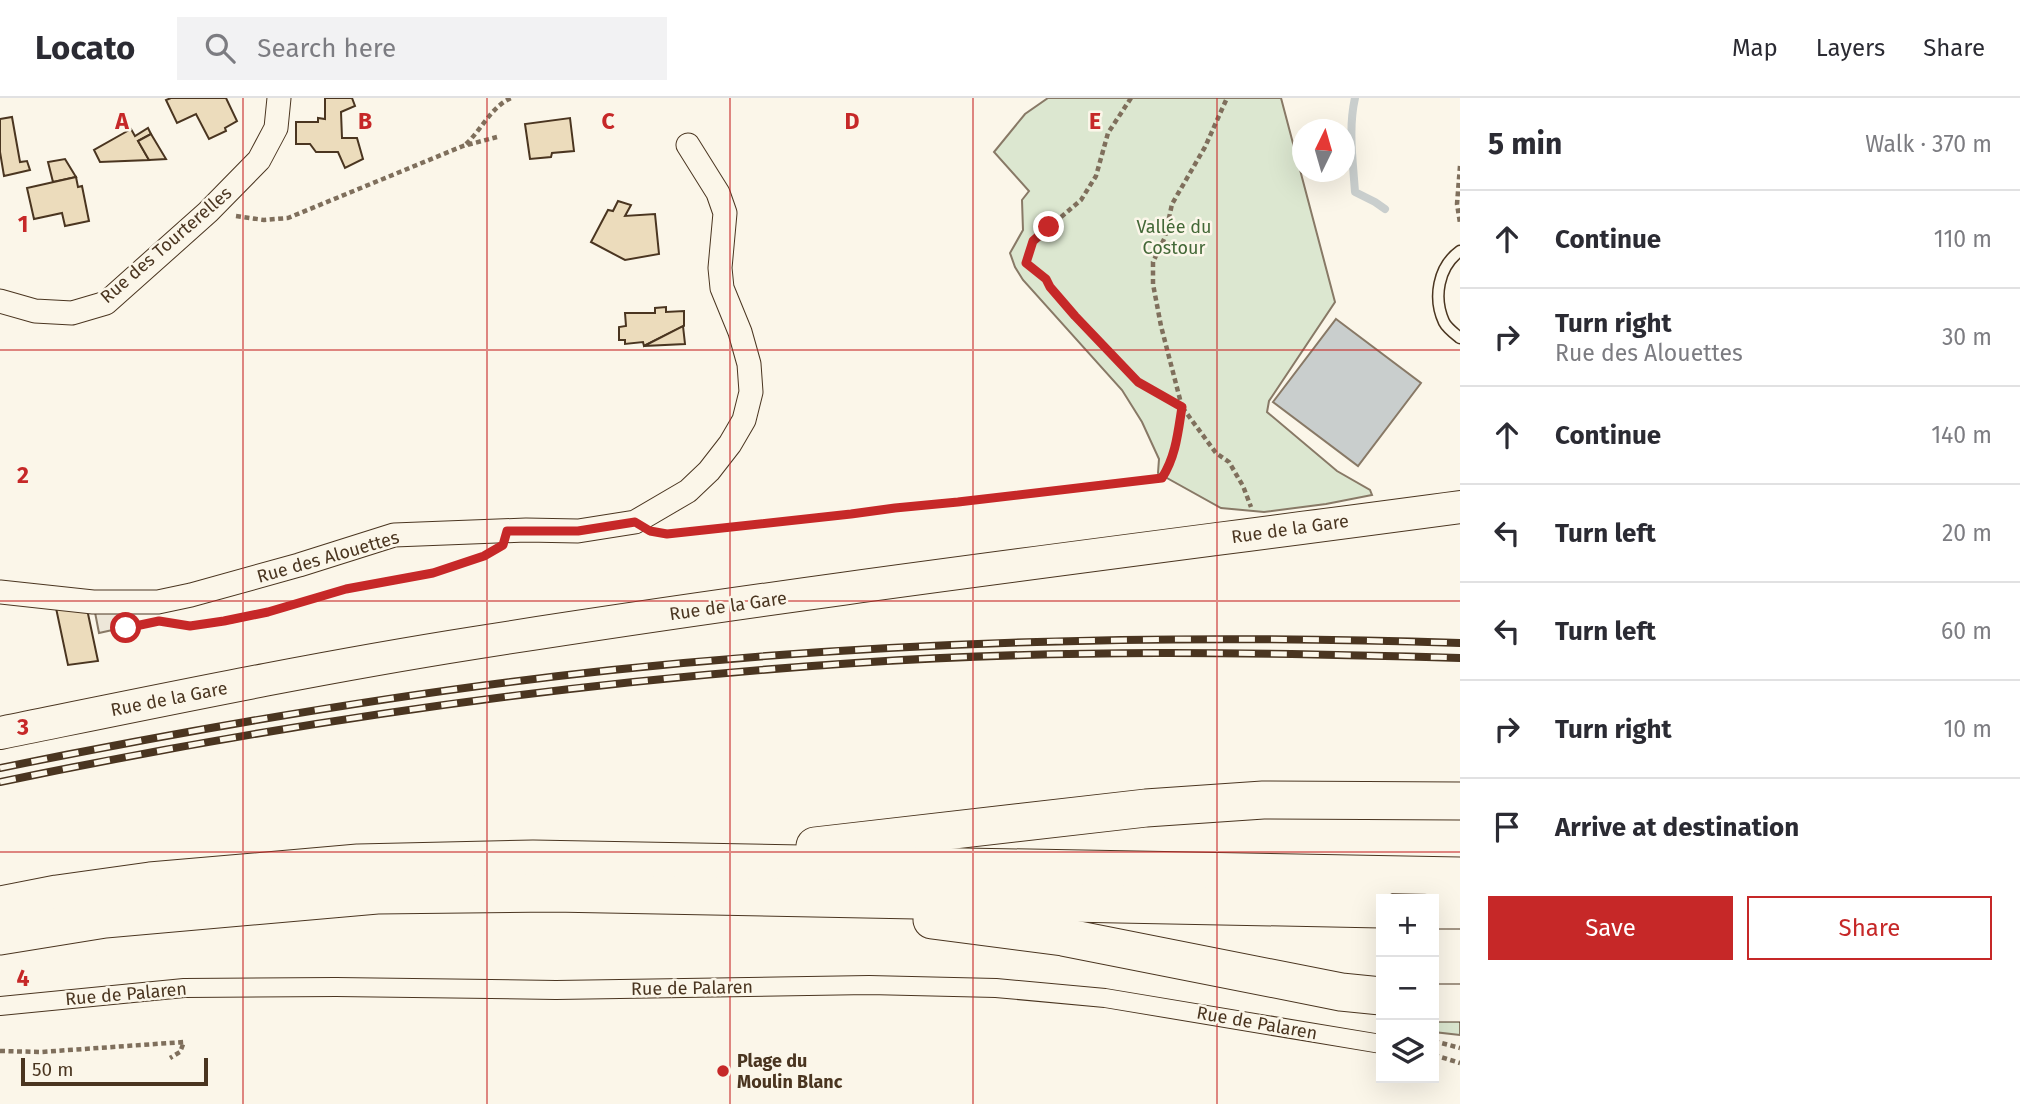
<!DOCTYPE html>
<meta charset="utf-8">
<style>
body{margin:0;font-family:"Fira Sans",sans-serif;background:#f2f2f3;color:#2b2b33}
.controls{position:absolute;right:21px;bottom:21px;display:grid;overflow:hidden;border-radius:0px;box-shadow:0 7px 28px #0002}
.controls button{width:63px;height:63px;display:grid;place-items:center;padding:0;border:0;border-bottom:2px solid #e1e1e2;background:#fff;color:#2b2b33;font:35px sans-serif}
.compass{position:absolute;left:1292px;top:21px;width:63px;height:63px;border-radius:50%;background:#fff;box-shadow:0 7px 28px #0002;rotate:5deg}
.scale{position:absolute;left:21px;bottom:18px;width:187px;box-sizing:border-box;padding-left:7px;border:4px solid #4a3520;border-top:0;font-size:19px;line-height:24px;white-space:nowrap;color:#4a3520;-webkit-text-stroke:5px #fbf6e9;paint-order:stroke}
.stop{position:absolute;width:21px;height:21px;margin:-16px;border:5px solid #c62828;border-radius:50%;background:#fff}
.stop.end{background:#c62828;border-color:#fff;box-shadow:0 2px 7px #0008}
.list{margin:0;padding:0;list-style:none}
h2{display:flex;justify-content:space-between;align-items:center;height:91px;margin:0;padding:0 28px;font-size:30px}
h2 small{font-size:23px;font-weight:400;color:#7c7c81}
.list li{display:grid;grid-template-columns:46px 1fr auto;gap:21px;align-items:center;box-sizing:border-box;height:98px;padding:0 28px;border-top:2px solid #e1e1e2}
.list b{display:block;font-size:26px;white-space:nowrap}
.list p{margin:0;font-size:23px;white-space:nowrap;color:#7c7c81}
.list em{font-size:23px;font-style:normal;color:#7c7c81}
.actions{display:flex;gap:14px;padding:21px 28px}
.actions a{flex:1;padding:16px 0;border:2px solid #c62828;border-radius:0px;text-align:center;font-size:24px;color:#c62828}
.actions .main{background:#c62828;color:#fff}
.icon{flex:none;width:38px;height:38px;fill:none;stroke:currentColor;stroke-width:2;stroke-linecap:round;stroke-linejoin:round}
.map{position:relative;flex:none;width:1460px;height:1006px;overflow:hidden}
header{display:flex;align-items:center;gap:42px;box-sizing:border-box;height:98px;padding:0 35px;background:#fff;border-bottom:2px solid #e1e1e2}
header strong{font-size:33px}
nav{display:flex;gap:38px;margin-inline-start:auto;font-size:24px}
.search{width:490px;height:63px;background:#f2f2f3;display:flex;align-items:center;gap:18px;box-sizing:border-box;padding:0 24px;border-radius:0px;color:#7c7c81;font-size:26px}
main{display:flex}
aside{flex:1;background:#fff}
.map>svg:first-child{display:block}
.green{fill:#dce7d0;stroke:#887966;stroke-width:2}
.parking{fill:#ede7d9;stroke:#887966;stroke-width:2}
.water{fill:#c9cecd;stroke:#887966;stroke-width:2}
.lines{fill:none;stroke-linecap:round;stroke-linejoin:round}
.stream{stroke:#c9cecd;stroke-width:8}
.building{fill:#ecdcbc;stroke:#4a3520;stroke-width:2}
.service-casing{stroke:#4a3520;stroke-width:13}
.pedestrian-casing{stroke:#4a3520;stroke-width:20}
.minor-casing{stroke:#4a3520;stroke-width:25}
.secondary-casing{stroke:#4a3520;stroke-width:34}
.trunk-casing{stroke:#4a3520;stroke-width:39}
.path{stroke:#7f6f5c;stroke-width:4.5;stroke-dasharray:5 3.5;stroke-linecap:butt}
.service{stroke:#fbf6e9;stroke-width:10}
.pedestrian{stroke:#fbf6e9;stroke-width:18}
.minor{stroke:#fbf6e9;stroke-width:23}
.secondary{stroke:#fbf6e9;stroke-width:32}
.trunk{stroke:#fbf6e9;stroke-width:37}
.rail-casing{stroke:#4a3520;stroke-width:8}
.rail{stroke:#fbf6e9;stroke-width:5;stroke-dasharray:16;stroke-linecap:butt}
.route{stroke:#c62828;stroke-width:9}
.grid{fill:none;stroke:#c62828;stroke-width:2;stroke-opacity:0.55}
.poi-dot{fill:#c62828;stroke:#fbf6e9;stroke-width:2.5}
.labels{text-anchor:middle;stroke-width:5;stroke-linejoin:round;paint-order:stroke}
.park-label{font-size:18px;fill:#436837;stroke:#fbf6e9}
.street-label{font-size:18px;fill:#4a3520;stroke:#fbf6e9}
.poi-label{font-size:18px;font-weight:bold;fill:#4a3520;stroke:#fbf6e9;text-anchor:start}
.grid-label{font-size:23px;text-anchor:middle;font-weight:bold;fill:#c62828;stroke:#fbf6e9;stroke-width:5;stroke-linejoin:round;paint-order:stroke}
</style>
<header>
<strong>Locato</strong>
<div class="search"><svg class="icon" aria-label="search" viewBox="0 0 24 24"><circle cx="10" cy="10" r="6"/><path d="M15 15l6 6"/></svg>Search here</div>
<nav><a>Map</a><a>Layers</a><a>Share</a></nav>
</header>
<main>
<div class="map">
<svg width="1460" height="1006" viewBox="0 0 1460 1006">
<rect width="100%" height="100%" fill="#fbf6e9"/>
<g class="green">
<polygon points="1048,0 1281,0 1335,204 1269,303 1267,314 1337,373 1370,392 1372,397 1326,406 1264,414 1221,410 1158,375 1159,361 1142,324 1122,292 1023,182 1015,169 1010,155 1023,132 1022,102 1029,93 994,54 1025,16"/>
<polygon points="1434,919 1460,919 1460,937 1434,934"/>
</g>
<polygon class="parking" points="93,504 122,505 126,529 99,535"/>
<polygon class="water" points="1336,221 1421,285 1358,368 1273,304"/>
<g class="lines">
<path class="stream" d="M1355 0C1348 30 1353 64 1355 94L1375 104 1385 111"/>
</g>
<g class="building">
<polygon points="171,0 226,0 237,23 225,30 226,33 209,41 196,16 177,25 166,2"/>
<polygon points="325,0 352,0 355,8 341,14 342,40 357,40 363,61 345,70 338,54 316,54 310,46 296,46 296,24 318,24 318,20 325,21"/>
<polygon points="12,19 20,64 27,63 30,72 4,78 0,54 0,21"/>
<polygon points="570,20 574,53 552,55 551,59 530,61 525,26"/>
<polygon points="148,30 151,36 138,43 149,62 100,64 94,52 131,31 135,38"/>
<polygon points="151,36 166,61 149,62 138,43"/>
<polygon points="65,61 76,79 53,84 48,64"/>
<polygon points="76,79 78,89 82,88 89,123 65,128 62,115 34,121 27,90"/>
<polygon points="618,103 631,107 625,118 655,116 659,156 625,162 591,144 608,112 613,113"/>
<polygon points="666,209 666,214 684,213 684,228 644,248 643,244 625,246 625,242 619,242 619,229 626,228 625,215 655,215 655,210"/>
<polygon points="683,228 685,246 644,248"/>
<polygon points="56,510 87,511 98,563 68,567"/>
</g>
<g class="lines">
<defs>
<path id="service" d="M1460 153C1438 169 1433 200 1444 224 1447 230 1455 236 1460 240"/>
<polyline id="pedestrian" points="0,908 184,890 336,889 556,892 869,887 996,890 1105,900 1381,946"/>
<g id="minor">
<polyline points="0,203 35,213 72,215 106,205 208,114 259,62 276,30 279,0"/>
<polyline points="0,494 93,504 158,504 191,497 299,467 394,437 526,432 578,433 635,424 688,393 709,373 730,346 744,322 751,294 749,266 740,234 722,190 720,170 725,115 718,95 688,47"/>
</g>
<path id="secondary" d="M0 635C158 603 315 570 474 545 802 493 1131 453 1460 409"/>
<g id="trunk">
<polyline points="815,748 1146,710 1263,702 1460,703"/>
<polyline points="0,807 57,796 150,783 358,765 533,761 1460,778"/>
<polyline points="1434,812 1460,812"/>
<polyline points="932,822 1063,839 1341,894 1381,898"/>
<polyline points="0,838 105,821 377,797 553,795 1381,811"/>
<polyline points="1434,905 1460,905"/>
</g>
</defs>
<use href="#service" class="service-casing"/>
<use href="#pedestrian" class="pedestrian-casing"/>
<use href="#minor" class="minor-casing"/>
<use href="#secondary" class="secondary-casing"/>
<use href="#trunk" class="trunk-casing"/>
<g class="path">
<polyline points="1131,0 1108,35 1096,78 1081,102 1033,143 1026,165 1046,181 1050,189 1075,218 1138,284 1182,309 1216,355 1229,364 1243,388 1251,409"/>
<path d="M466 46C482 31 491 9 511 0"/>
<polyline points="1460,68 1457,106 1460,125"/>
<polyline points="236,118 264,122 288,120 463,48 497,39"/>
<polyline points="661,435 667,436 851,416 895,410 958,404 1162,380 1170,367 1174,357 1182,309 1161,228 1153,186 1153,164 1165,139 1172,106 1205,49 1227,0"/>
<path d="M178 525C226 535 298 502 346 491 374 485 403 483 431 476 448 471 465 464 482 458"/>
<polyline points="1434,943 1460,950"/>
<polyline points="0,953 41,954 184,944 180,954 170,960"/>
<polyline points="1434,957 1460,965"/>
</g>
<use href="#service" class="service"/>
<use href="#pedestrian" class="pedestrian"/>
<use href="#minor" class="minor"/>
<use href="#secondary" class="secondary"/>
<use href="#trunk" class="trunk"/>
<defs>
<g id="rail">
<path d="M0 670C203 629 406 594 612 572 894 542 1177 536 1460 545"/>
<path d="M0 684C284 625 565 584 855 565 1056 551 1258 554 1460 560"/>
</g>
</defs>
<use href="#rail" class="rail-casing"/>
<use href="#rail" class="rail"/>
</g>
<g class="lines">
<path class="route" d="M126 530 159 523 190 528 224 523 268 514 346 491 433 475 484 458 503 447 507 433H578L635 424 650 433 667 436 851 416 895 410 958 404 1162 380C1176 358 1178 334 1182 309L1138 284 1075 218 1050 189 1046 181 1026 165 1033 143 1049 129"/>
</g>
<path class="grid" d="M243 0V1006M487 0V1006M730 0V1006M973 0V1006M1217 0V1006M0 252H1460M0 503H1460M0 754H1460"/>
<circle class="poi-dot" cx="723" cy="973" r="7"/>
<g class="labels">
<g class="park-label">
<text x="1174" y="135">Vallée du<tspan x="1174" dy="21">Costour</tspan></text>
</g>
<g class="street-label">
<text transform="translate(166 147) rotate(-41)" y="6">Rue des Tourterelles</text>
<text transform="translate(1290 431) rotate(-8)" y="6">Rue de la Gare</text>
<text transform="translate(328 459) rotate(-16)" y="6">Rue des Alouettes</text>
<text transform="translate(728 508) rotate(-8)" y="6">Rue de la Gare</text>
<text transform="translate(169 601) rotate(-11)" y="6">Rue de la Gare</text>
<text transform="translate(692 890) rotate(-1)" y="6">Rue de Palaren</text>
<text transform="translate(126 896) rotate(-5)" y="6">Rue de Palaren</text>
<text transform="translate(1257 925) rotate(10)" y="6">Rue de Palaren</text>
</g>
<g class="poi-label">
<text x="737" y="969">Plage du<tspan x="737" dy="21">Moulin Blanc</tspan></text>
</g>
</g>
<g class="grid-label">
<text x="122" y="31">A</text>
<text x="365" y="31">B</text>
<text x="608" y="31">C</text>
<text x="852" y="31">D</text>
<text x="1095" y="31">E</text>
<text x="23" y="134">1</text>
<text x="23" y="385">2</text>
<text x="23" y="637">3</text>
<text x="23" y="888">4</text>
</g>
</svg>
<div class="controls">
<button>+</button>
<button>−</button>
<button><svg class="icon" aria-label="layers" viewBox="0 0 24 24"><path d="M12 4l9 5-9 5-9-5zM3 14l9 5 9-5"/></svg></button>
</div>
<svg class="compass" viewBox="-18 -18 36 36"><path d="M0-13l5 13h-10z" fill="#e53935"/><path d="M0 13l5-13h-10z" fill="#7c7c81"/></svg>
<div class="scale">50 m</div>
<div class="stop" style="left:126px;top:530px"></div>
<div class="stop end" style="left:1049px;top:129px"></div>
</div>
<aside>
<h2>5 min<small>Walk · 370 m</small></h2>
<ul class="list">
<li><svg class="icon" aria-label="ahead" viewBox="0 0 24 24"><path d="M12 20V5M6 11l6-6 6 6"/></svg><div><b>Continue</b></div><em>110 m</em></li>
<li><svg class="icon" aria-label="right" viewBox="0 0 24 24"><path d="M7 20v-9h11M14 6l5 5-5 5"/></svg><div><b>Turn right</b><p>Rue des Alouettes</p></div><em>30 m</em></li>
<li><svg class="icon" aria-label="ahead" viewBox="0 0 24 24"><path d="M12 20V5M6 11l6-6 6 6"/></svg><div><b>Continue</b></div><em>140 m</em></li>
<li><svg class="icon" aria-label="left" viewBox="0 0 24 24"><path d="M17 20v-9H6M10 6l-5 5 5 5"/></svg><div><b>Turn left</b></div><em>20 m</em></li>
<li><svg class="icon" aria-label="left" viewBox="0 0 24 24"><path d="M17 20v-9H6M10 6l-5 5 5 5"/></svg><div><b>Turn left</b></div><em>60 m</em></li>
<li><svg class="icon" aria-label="right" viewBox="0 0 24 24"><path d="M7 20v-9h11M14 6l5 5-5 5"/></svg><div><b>Turn right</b></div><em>10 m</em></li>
<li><svg class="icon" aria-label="arrive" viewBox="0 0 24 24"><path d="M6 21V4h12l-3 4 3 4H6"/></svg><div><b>Arrive at destination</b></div></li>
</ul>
<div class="actions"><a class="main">Save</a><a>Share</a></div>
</aside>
</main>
